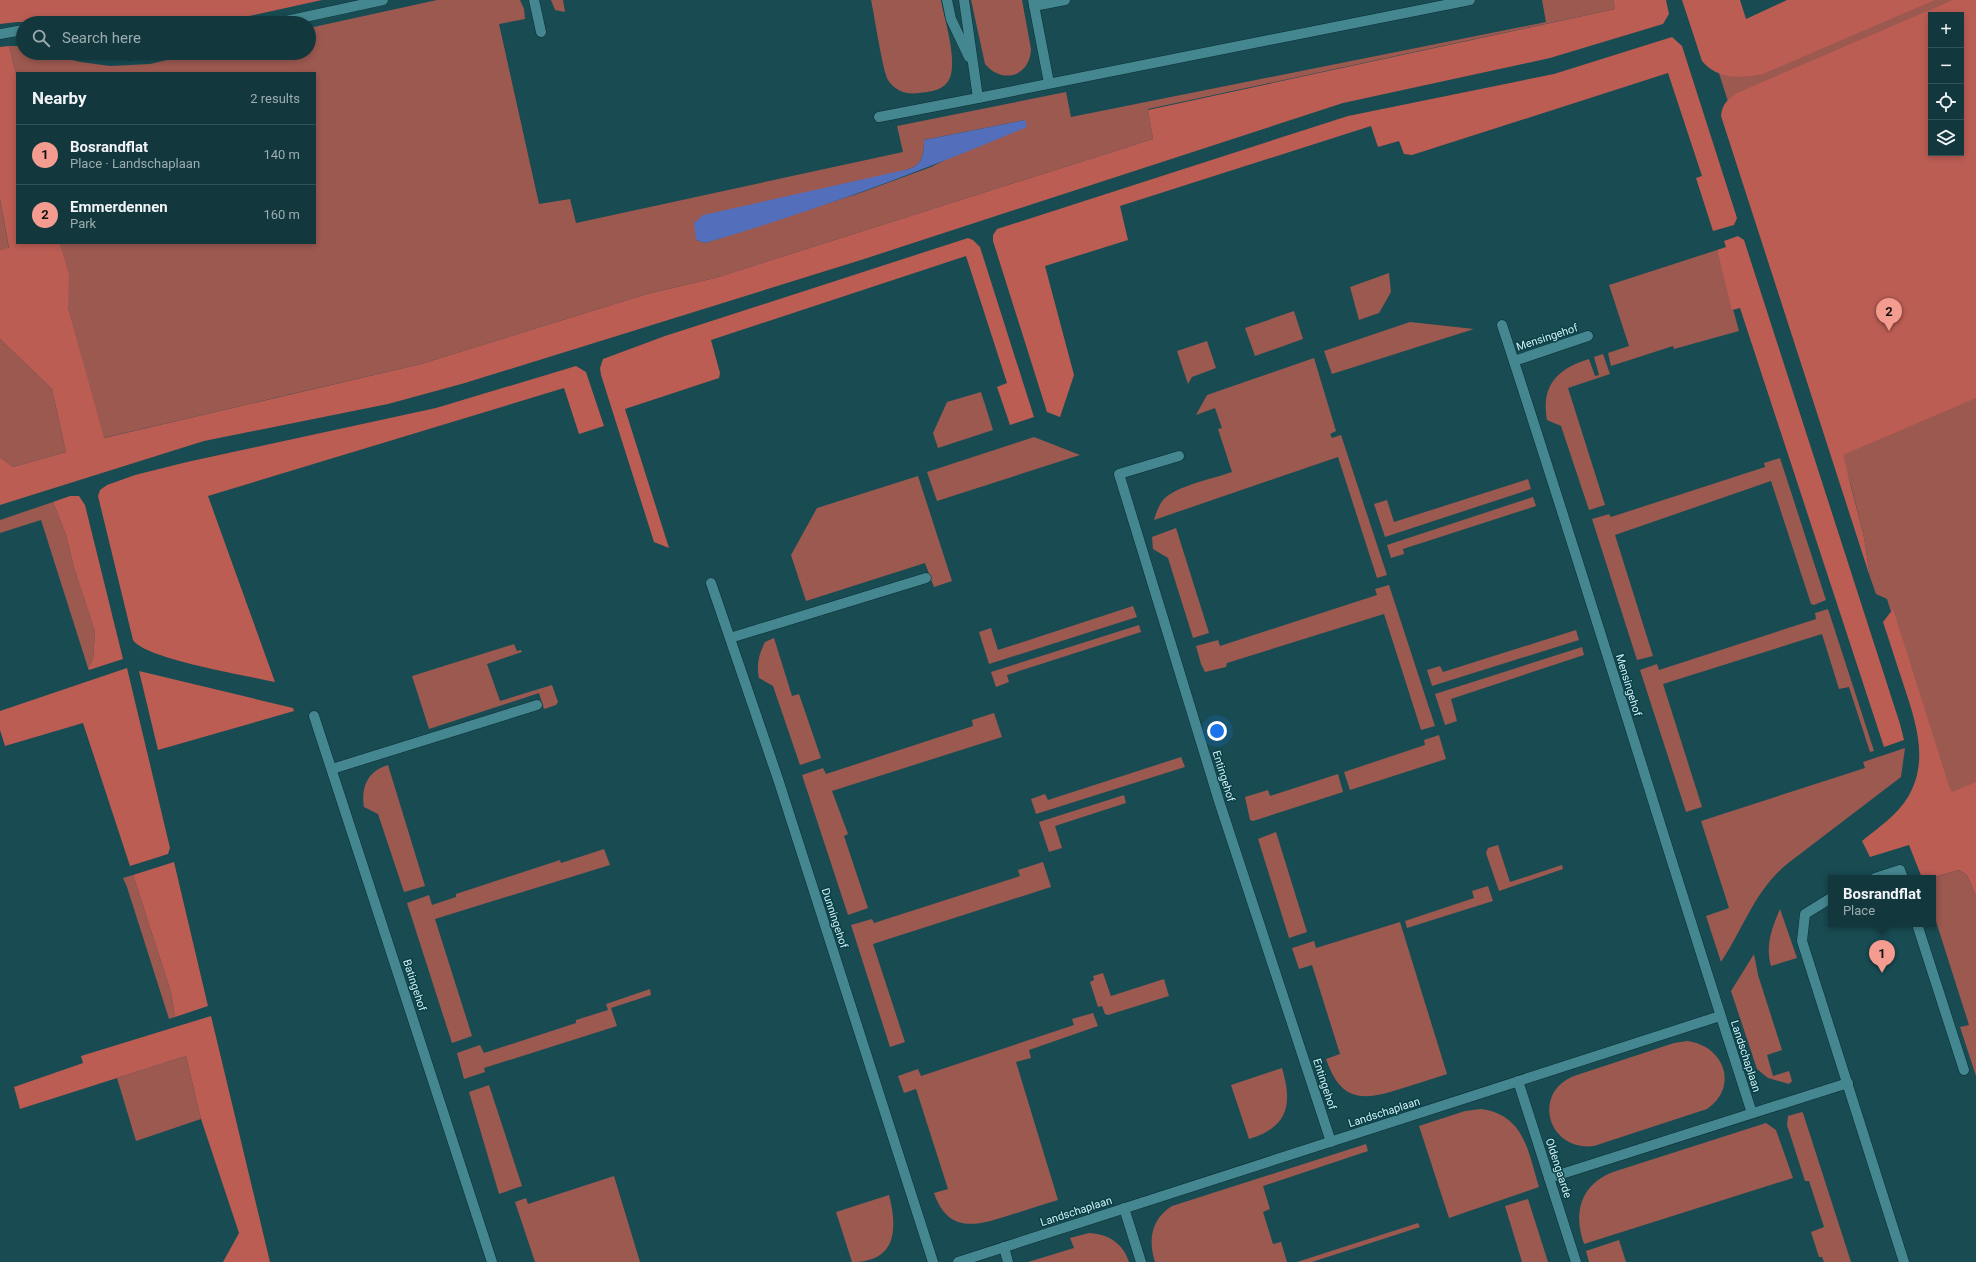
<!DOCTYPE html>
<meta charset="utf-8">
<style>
body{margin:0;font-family:Roboto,sans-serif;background:#1b3f45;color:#f1f3f6}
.controls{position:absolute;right:12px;top:12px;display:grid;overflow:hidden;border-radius:0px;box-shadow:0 2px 6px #0003}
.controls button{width:36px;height:36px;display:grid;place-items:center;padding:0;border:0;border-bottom:1px solid #315258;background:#12383e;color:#f1f3f6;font:20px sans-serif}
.you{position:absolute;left:1217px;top:731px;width:14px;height:14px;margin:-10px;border:3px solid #fff;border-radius:50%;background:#1a73e8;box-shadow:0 0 0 6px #1a73e833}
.badge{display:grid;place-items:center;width:26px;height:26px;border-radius:50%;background:#f59c91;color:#111;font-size:13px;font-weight:700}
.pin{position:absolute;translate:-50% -33px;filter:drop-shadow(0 1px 2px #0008)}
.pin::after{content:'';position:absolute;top:21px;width:14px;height:12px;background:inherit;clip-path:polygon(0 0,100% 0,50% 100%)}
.popup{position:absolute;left:1828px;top:875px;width:108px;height:52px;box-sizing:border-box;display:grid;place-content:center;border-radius:0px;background:#12383e;filter:drop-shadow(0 1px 3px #0005);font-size:13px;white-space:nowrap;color:#9cacb0}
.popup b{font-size:15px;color:#f1f3f6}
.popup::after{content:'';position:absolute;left:50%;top:100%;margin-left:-8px;border:8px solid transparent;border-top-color:#12383e}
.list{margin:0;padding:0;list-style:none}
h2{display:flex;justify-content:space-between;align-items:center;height:52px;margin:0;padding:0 16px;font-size:17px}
h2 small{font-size:13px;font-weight:400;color:#9cacb0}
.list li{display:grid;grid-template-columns:26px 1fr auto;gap:12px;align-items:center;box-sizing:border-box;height:60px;padding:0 16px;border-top:1px solid #315258}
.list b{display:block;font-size:15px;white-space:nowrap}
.list p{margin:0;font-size:13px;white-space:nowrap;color:#9cacb0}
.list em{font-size:13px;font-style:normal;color:#9cacb0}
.icon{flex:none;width:22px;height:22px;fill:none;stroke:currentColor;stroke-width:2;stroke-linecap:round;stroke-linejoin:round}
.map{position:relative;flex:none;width:1976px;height:1262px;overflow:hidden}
.search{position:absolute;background:#12383e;box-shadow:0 2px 6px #0003;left:16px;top:16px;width:300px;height:44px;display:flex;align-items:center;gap:10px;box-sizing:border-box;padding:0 14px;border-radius:22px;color:#9cacb0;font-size:15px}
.panel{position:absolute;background:#12383e;box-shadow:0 2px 6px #0003;left:16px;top:72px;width:300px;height:172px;border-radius:0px}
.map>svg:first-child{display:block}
.green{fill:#9c5950;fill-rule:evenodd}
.forest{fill:#bb5d53;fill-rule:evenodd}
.water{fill:#536ebb}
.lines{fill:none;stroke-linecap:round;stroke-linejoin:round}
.service-casing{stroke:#0b2f34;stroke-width:11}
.minor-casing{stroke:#0b2f34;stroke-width:11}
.service{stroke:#458790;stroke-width:10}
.minor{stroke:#458790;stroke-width:10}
.labels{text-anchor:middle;stroke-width:3;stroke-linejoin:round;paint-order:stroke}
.street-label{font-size:11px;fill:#d1f1f6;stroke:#094047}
</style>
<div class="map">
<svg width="1976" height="1262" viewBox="0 0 1976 1262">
<rect width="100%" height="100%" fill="#184b52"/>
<g class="green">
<path d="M437 0H520L524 9 525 19 499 24 539 204 570 199 576 223 903 152 897 126 1066 92 1071 117 1546 22 1542 0H1613L1615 9 1148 109 1153 139 715 278 647 294 421 364 103 438 68 307V275L60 243H315V73H17V78L9 46H23V53H42L81 62 110 66 150 64 197 53H309V28ZM1025 120 931 167 860 193 705 243 696 240 909 169C923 164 924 154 924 140Z"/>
<polygon points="551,0 563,0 565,12 555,10"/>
<path d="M871 0H941C944 19 962 72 945 85 938 91 928 92 919 93 907 95 895 91 888 80 883 73 874 13 871 0Z"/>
<path d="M971 0H1022L1031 49C1030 76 1003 85 985 64Z"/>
<path d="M1906 0H1976V878L1887 599 1876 594 1870 577 1864 537 1851 485 1716 64ZM1931 15H1961V153H1931Z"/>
<polygon points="0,199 9,249 0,250"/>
<polygon points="1717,250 1739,331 1674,349 1673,346 1611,366 1608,353 1629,346 1609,285"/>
<polygon points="1389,273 1391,292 1379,313 1359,320 1350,287"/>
<polygon points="1294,311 1303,339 1255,356 1245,328"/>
<polygon points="1410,322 1474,329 1332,374 1324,351"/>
<polygon points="0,339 52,389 66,452 13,467 0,457"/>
<polygon points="1207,341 1216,368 1192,377 1188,384 1177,351"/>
<path d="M1603 354 1610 374 1568 388 1605 505 1589 510 1561 426 1547 420C1541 385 1557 369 1589 359L1595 376 1599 375 1594 357Z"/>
<path d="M1314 358 1336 431 1330 434 1332 438 1341 435 1387 575 1377 578 1338 457 1154 520C1156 513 1159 505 1163 500 1177 485 1213 479 1232 472L1218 429 1222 428 1215 408 1196 415 1207 395Z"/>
<polygon points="981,392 993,430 938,448 933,433 947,402"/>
<polygon points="1034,437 1080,455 937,501 927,472"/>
<polygon points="1780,458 1826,600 1814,605 1811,604 1771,481 1615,535 1653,656 1637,660 1592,519 1609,514 1611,517 1765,467 1764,463"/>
<polygon points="918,476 952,581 934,587 925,563 806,601 791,555 817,508"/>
<polygon points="1528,479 1531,489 1385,537 1374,504 1387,500 1394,522"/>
<polygon points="1533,497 1536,506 1403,549 1404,554 1391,558 1387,545"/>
<polygon points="53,502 66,535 74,568 95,632 93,659 88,668 41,520 0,533 0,520"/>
<polygon points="1176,528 1209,633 1193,638 1168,558 1153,549 1152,537"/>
<polygon points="1389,585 1435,726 1421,730 1384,614 1227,663 1226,667 1205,672 1201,664 1196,646 1218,640 1220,646 1377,595 1375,589"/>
<polygon points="1133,606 1137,617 989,664 979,632 991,628 998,650"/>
<polygon points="1828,609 1874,751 1870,752 1849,687 1839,689 1822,634 1663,684 1702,807 1686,812 1640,670 1657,664 1659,670 1816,619 1815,613"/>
<polygon points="1139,625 1141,632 1007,675 1009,682 996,687 991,672"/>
<polygon points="1576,630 1579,640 1432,686 1427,670 1440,666 1443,672"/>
<path d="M774 638 792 696 799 694 821 758 800 765 773 686 759 678C756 665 759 654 765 642Z"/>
<polygon points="514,644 517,651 521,650 522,652 487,664 500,701 552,685 558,702 556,705 544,709 539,693 429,729 412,676"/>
<polygon points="1582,647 1584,655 1451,699 1457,721 1445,725 1435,694"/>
<polygon points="994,713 1002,737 832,791 848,834 844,836 868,908 848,915 802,775 823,768 826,774 973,726 972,720"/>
<polygon points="1439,735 1446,759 1350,790 1344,772 1425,745 1424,740"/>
<path d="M1905 748 1901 777 1787 864C1755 890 1743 929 1721 962L1706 916 1729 908 1701 821 1865 768 1863 762Z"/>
<polygon points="1181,757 1185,767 1036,814 1031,799 1045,794 1048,800"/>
<path d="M388 765 425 886 404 892 378 814 364 807C361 786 368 771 388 765Z"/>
<polygon points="1338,774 1343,792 1253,821 1250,820 1245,797 1268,790 1270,796"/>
<polygon points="1124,795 1126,803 1055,826 1062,848 1049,852 1039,822"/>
<polygon points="1276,832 1307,932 1289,938 1258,839"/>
<polygon points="1498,845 1510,882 1562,865 1563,869 1499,891 1486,853 1488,848"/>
<polygon points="604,849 610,865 435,919 472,1036 452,1043 407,903 429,895 432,905 456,897 456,894 560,860 561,863"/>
<polygon points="1043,862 1051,887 873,944 905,1042 890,1047 851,925 872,919 874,923 1020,876 1018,870"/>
<polygon points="1959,870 1967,875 1976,896 1976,1076 1960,1027 1969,1025 1933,912 1933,878"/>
<polygon points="133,875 171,992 175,1017 169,1019 127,887 123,878"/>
<polygon points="1488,886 1493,901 1407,928 1405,921 1474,898 1472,891"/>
<path d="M1780 909 1797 958 1771 966C1765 945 1772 928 1780 909Z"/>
<path d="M1400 922 1447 1074C1432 1079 1416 1084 1400 1089 1362 1101 1341 1102 1326 1059L1340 1054 1312 965 1299 969 1292 948 1314 941 1316 948Z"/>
<polygon points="1754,954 1758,975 1782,1050 1767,1055 1773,1076 1789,1071 1792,1081 1789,1084 1768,1078 1757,1069 1731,991"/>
<polygon points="1103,973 1111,996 1164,979 1169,996 1108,1015 1105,1014 1102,1006 1098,1007 1090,982 1094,980 1093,976"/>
<polygon points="650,989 651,995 611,1008 617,1026 484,1068 485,1072 464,1079 457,1053 480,1045 484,1053 576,1023 576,1020 608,1010 606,1004"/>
<path d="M1093 1013 1098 1026 1029 1050 1031 1058 1016 1062 1058 1200C1042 1205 1026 1210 1010 1215 977 1226 948 1234 934 1193L948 1189 916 1089 904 1093 898 1076 918 1069 921 1076 1074 1025 1072 1019Z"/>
<path d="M1687 1041C1723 1045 1740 1086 1707 1109L1594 1146C1548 1152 1531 1093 1574 1076L1674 1043Z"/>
<polygon points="186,1056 201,1119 136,1141 117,1078"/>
<path d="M1282 1068C1293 1105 1288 1127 1249 1139L1231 1085Z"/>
<polygon points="489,1085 522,1186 499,1194 469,1092"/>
<path d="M1481 1109C1525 1115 1528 1152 1539 1187L1449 1218 1419 1126 1465 1111Z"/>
<polygon points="1802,1112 1803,1113 1851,1262 1824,1262 1822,1257 1819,1257 1811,1232 1824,1227 1809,1181 1805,1181 1787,1125 1788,1116"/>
<path d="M1766 1123 1776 1130 1793 1178 1584 1244C1573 1213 1580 1185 1613 1172Z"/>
<path d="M1366 1144 1368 1151 1263 1186 1270 1209 1263 1212 1273 1244 1281 1242 1287 1262H1155C1148 1240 1151 1219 1172 1206Z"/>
<polygon points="614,1176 640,1262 535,1262 515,1202 526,1198 528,1204"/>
<path d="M889 1195C898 1230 896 1262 852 1262L836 1212Z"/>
<polygon points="1528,1199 1548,1262 1522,1262 1505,1206"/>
<polygon points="1418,1223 1420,1227 1312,1262 1297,1262"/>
<path d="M1089 1233C1108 1234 1123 1243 1129 1262H1028L1074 1248 1070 1238Z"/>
<polygon points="1619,1240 1626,1262 1589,1262 1586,1251"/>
</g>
<g class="forest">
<polygon points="0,0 322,0 218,23 17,22 0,24"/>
<polygon points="1613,0 1666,0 1669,14 1663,24 1550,58 1343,103 861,260 465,383 388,404 204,441 0,505 0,457 13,467 66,452 52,389 0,339 0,250 9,248 0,199 0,47 9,46 17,78 17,243 60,243 69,275 68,307 104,438 421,364 647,294 715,278 1153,139 1148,110 1615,9"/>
<path d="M1682 0H1740L1746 19 1787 0H1935L1763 74C1740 78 1718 80 1702 61Z"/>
<path d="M1953 0H1976V398L1843 455 1864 537 1870 577 1721 116C1722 104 1728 99 1737 93ZM1931 15H1961V153H1931Z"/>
<polygon points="1672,37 1682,46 1737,218 1734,225 1713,231 1696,178 1702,176 1668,73 1412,155 1404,154 1399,141 1378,147 1371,126 1120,206 1128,240 1045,266 1074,375 1060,417 1047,412 993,241 993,235 997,229 1348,116 1554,74"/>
<polygon points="1738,236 1744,240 1900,724 1904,740 1884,747 1740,308 1732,310 1717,250 1726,247 1724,241"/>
<polygon points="968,238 973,240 980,247 1034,417 1010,425 997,387 1007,383 966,256 711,340 720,373 719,378 625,409 669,548 654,542 601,375 600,368 603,359 665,336"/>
<path d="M576 366 586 372 604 426 579 434 564 388 208 496 275 682C249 676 145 659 133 640L98 496 100 490 107 485 135 475 187 462 436 408Z"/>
<polygon points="70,496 79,496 85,505 123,659 89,670 88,668 93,659 95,632 74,568 66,535 53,502"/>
<path d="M1893 609 1949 786 1952 792 1976 782V896L1967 875 1959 870 1932 878H1922L1909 845 1870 857 1862 841C1878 828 1897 815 1908 797 1930 760 1915 720 1903 683 1896 663 1890 642 1883 622Z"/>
<polygon points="127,668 170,848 168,854 130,866 83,723 5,746 0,730 0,711"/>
<polygon points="139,671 293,708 294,711 158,750"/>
<polygon points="174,862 208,1006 175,1017 171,992 133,875"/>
<polygon points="211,1016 270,1262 223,1262 239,1233 201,1119 186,1056 20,1109 14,1087 83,1063 81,1056"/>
</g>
<path class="water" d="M1025 120 1027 127C922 171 815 211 705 243L696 240 694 223 703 215 909 169C923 164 924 154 924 140Z"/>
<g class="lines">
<defs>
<g id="service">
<polyline points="534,0 541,32"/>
<polyline points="947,0 951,19 969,57"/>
<polyline points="1033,0 1049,83"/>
<polyline points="1034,6 1065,0"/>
<polyline points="277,23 383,0"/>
<polyline points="0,34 23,30"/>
<polyline points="107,53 130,55 140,53"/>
<polyline points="978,98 1470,0"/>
<polyline points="879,117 978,98 964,0"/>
<polyline points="730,638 926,578"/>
<polyline points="332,769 537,705"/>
<polyline points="1004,1247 1008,1262"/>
</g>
<g id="minor">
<path d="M1502 325C1588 587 1667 851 1752 1113"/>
<polyline points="1514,361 1588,336"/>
<polyline points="1179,456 1119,474 1219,801 1331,1142"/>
<polyline points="711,583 778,779 933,1262"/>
<polyline points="314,716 492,1262"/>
<polyline points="1875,878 1900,870 1903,878"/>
<polyline points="1831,898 1805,914 1802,941 1904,1262"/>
<polyline points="1917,924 1964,1070"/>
<polyline points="1518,1081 1576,1262"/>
<polyline points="1549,1178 1848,1083"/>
<polyline points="1124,1208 1141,1262"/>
<polyline points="958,1262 1720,1016"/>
</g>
</defs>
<use href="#service" class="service-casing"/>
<use href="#minor" class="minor-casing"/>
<use href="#service" class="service"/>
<use href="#minor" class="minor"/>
</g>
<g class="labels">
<g class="street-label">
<text transform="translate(1547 337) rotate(-18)" y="4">Mensingehof</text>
<text transform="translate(1629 685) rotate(73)" y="4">Mensingehof</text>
<text transform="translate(1224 776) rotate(73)" y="4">Entingehof</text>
<text transform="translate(835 918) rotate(72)" y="4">Dunningehof</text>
<text transform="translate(415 985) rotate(72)" y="4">Batingehof</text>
<text transform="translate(1746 1056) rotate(72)" y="4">Landschaplaan</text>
<text transform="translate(1325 1084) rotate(72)" y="4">Entingehof</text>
<text transform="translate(1384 1112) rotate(-18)" y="4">Landschaplaan</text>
<text transform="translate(1559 1168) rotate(72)" y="4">Oldengaarde</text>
<text transform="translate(1076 1211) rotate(-18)" y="4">Landschaplaan</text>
</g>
</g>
</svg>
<div class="controls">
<button>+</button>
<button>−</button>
<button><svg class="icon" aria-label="locate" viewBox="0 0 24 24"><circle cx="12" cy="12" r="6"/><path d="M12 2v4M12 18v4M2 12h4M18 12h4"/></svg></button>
<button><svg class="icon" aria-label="layers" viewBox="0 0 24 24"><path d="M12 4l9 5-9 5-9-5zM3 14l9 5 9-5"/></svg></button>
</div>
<div class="you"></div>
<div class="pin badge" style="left:1882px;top:973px">1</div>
<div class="popup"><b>Bosrandflat</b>Place</div>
<div class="pin badge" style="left:1889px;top:331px">2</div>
<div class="search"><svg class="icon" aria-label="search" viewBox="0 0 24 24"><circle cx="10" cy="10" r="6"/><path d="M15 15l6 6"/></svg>Search here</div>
<section class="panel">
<h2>Nearby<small>2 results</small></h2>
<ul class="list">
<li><span class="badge">1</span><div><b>Bosrandflat</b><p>Place · Landschaplaan</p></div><em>140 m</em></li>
<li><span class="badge">2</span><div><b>Emmerdennen</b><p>Park</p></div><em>160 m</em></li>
</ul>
</section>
</div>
